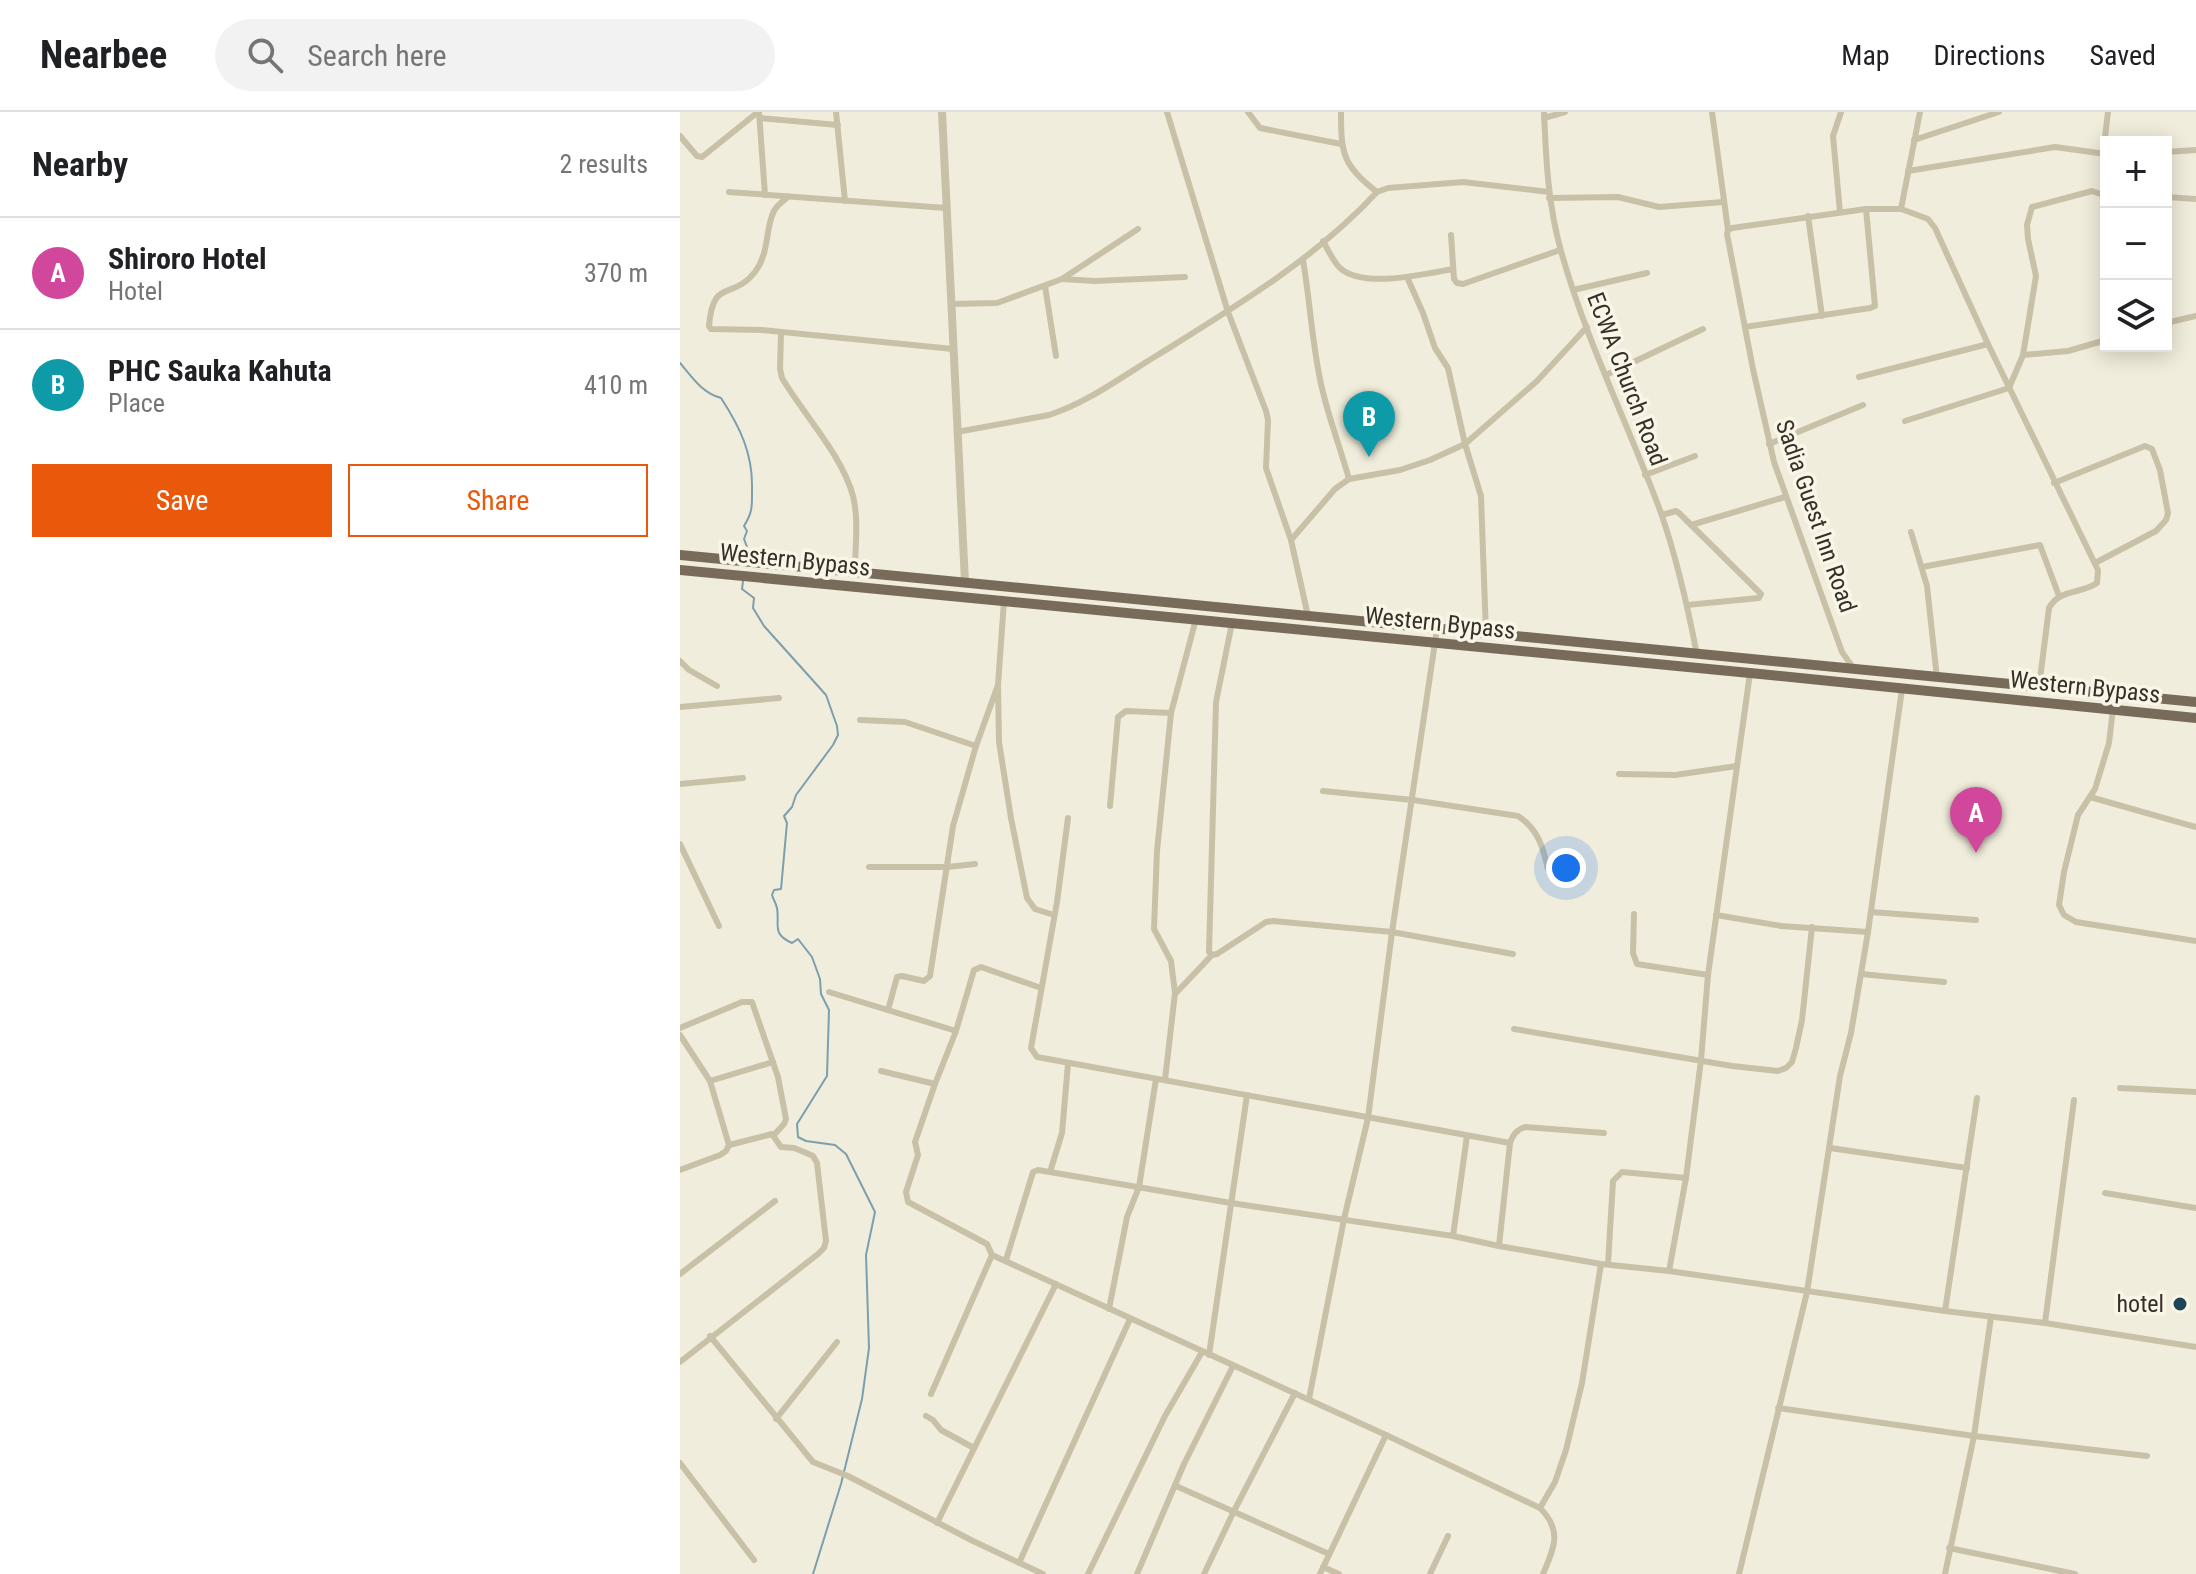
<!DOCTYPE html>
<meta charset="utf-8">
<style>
body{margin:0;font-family:"Roboto Condensed",sans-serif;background:#f2f2f2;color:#202124}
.controls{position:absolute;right:24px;top:24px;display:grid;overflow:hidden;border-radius:0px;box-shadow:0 4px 20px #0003}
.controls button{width:72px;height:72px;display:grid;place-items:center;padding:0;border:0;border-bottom:2px solid #e0e0e0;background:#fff;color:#202124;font:40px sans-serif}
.you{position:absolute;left:886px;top:756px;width:28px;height:28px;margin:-20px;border:6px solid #fff;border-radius:50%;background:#1a73e8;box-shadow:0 0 0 12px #1a73e833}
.badge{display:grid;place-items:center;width:52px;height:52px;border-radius:50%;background:#ea580c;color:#fff;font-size:26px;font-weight:700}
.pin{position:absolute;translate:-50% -66px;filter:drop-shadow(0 2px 4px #0008)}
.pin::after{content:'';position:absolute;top:42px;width:28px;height:24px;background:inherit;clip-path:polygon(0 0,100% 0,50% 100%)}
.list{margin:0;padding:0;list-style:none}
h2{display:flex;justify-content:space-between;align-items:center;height:104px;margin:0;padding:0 32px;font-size:34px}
h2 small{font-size:26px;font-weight:400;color:#757577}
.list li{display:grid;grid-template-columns:52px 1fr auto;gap:24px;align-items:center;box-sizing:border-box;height:112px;padding:0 32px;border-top:2px solid #e0e0e0}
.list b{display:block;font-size:30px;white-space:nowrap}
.list p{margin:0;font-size:26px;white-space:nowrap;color:#757577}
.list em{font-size:26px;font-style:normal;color:#757577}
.actions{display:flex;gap:16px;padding:24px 32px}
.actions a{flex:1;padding:18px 0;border:2px solid #ea580c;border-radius:0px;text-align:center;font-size:28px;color:#ea580c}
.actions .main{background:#ea580c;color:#fff}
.icon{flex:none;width:44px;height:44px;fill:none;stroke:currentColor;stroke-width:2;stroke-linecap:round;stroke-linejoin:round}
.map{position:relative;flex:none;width:1516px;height:1462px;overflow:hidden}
header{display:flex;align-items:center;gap:48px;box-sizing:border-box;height:112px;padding:0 40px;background:#fff;border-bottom:2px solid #e0e0e0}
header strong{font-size:38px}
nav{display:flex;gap:44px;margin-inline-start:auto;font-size:28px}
.search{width:560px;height:72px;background:#f2f2f2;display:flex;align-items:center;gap:20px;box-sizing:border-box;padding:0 28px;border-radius:44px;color:#757577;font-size:30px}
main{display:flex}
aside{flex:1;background:#fff}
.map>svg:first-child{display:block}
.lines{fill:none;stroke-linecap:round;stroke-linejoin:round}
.stream{stroke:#7b9fae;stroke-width:2}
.minor{stroke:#c9c0a8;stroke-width:6}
.tertiary{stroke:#c9c0a8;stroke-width:8}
.primary{stroke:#786b59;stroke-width:10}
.poi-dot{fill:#1e4557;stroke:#f9f6e8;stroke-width:3}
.labels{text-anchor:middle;stroke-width:7;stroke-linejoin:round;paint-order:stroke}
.street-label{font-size:24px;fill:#363028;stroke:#f9f6e8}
.poi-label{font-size:24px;fill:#363028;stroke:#f9f6e8;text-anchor:end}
</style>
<header>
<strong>Nearbee</strong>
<div class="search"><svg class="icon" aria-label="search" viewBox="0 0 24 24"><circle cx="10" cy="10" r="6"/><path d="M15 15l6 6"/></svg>Search here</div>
<nav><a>Map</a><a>Directions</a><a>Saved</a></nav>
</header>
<main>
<aside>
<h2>Nearby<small>2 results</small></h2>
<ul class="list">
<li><span class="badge" style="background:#d1479c">A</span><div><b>Shiroro Hotel</b><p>Hotel</p></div><em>370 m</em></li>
<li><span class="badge" style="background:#0f9aa8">B</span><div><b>PHC Sauka Kahuta</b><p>Place</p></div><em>410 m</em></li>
</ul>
<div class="actions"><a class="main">Save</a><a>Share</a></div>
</aside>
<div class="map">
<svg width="1516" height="1462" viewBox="0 0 1516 1462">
<rect width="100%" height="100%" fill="#f1eddc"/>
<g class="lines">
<g class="stream">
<path d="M0 251C12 265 22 281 41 286 60 315 73 342 72 377 72 393 73 400 64 414L67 419 64 427 67 435 66 447"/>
<path d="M63 469 62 477 74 486 73 496 84 514 146 583 157 614 158 623 153 633 116 683 112 695 104 704 107 711 101 777 94 778 92 783C93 787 96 791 97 796 100 812 91 822 112 831L118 827 132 845 140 867 141 882 149 898 147 964 117 1012 118 1025 126 1029 155 1033 166 1042 195 1100 186 1143 189 1236 182 1287 161 1372 133 1462"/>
</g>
<g class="minor">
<polyline points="79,0 85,83"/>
<polyline points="156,0 165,89"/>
<polyline points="487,0 548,200 586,299 588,308 586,356 611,428"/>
<polyline points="568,0 580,16 661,32"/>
<path d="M661 0C661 43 663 53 697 80"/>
<path d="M864 0C866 47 868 93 881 139 906 229 949 314 981 401 997 447 1008 496 1017 543"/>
<polyline points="1032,0 1048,118 1047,122 1073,257 1094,350 1162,540 1174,557"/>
<polyline points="80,6 158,13"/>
<polyline points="864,6 885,0"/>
<polyline points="0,24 17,44 22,45 78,0"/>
<polyline points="1234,28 1319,0"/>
<polyline points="1486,40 1516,38"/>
<polyline points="1423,42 1428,0"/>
<polyline points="1228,59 1375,35 1426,42"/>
<polyline points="49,80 266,96"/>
<path d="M108 85C103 89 97 93 94 99 85 116 90 140 75 160 52 189 33 165 29 214L31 217 82 218 273 237"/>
<polyline points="1486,85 1516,87"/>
<polyline points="869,86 938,85 979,95 1043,90"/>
<polyline points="1221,97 1240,0"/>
<polyline points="1160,100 1153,24 1161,0"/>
<polyline points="1128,104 1142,204"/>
<path d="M1048 118 1052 116 1186 97H1221L1248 107 1255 116 1308 232 1418 458 1417 471C1401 482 1379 477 1369 496L1359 575"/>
<polyline points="771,123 774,167 777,171 783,172 880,138"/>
<path d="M643 129C648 138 653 149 660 156 683 177 745 162 773 157"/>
<path d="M623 148C630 189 632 231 641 272 648 304 660 335 669 367"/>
<polyline points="727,165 743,201 755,236 768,256 785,332 801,384 806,522"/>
<polyline points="382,167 415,169 505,165"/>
<polyline points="365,174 376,244"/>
<polyline points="893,178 967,161"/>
<polyline points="271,192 317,191 382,167 458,117"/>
<polyline points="1486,211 1516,204"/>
<polyline points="1065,215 1190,196 1195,194 1186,97"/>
<path d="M101 220 100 257 102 266C124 303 162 343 173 384 179 408 175 435 175 459"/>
<polyline points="1343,243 1388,239 1426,228"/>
<polyline points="926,263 1023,217"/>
<polyline points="1179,265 1308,232"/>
<polyline points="1225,309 1329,276 1343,243 1356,164 1348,127 1347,113 1352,95 1412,79 1426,84"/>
<path d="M277 320 369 303C407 291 443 264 476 244 555 195 634 148 697 80L708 76 783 70 869 80"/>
<polyline points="1089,332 1183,293"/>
<polyline points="965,363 1015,344"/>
<polyline points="1374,371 1465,334 1472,337 1480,358 1488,401 1486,408 1476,419 1415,451"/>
<polyline points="982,403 996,399 999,401 1081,482 1079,486 1007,493"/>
<polyline points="1011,413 1105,385"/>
<polyline points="1231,420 1247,474 1257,566"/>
<polyline points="1242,455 1360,433 1379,484"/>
<polyline points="628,504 611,428 655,377 669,367 720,358 750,348 785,332 857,269 907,215"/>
<polyline points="552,511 536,590 529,840 532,843 537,842 586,810 593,809 712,820 833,842"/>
<polyline points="0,549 9,558 37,574"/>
<polyline points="318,573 324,489"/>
<polyline points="0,595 99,586"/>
<polyline points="1433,597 1429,631 1415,677 1398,703 1384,760 1379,793 1384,803 1396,810 1516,829"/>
<polyline points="180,608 225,610 296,634"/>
<polyline points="939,662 995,663 1057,654"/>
<polyline points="0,672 63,666"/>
<path d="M643 679 733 688 838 704C858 717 863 735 868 757"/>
<polyline points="1410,685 1516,715"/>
<polyline points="430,694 438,605 446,599 491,601"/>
<path d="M388 706 377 790 351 936 357 945 830 1031C833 1023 836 1018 845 1015L924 1021"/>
<polyline points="0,732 39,814"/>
<polyline points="189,755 267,755 295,752"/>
<polyline points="1191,800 1296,808"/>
<polyline points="954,802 953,841 957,852 1028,863"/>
<polyline points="1036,803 1101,814 1188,820"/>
<polyline points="1181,862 1264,870"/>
<path d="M361 876 301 855 294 858 276 919 255 972 235 1030 238 1043 226 1080 228 1090 307 1132 312 1143 706 1323 860 1396C883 1419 874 1436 863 1462"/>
<polyline points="149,880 276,919"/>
<polyline points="496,881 532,843"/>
<polyline points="208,898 217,865 222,864 244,869 250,864 273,714 296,634 318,573 319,630 331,706 347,786 355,797 374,803"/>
<polyline points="0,916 62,890 72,890 98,965 106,1007 104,1012 94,1023"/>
<polyline points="834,917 1052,954 1098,959 1106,956 1112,950 1116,936 1122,908 1132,815"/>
<polyline points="0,923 30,969 49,1033 46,1039 40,1043 0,1058"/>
<polyline points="201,959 255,972"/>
<polyline points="485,968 495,881 491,849 474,817 477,739 491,601 516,507"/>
<polyline points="30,969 93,950"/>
<polyline points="1440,976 1516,980"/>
<polyline points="1150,1036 1287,1056"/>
<polyline points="370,1060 382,1021 388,952"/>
<polyline points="1425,1081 1516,1096"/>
<polyline points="773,1124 787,1024"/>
<polyline points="819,1134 830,1031"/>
<polyline points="326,1148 353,1060 358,1058 551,1091 773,1124 819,1134 921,1152 989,1159 1265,1199 1365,1211 1516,1235"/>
<polyline points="928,1152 933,1069 942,1060 1006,1066"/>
<polyline points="989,1159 1006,1066 1021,948 1028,863 1070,561"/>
<polyline points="0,1162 95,1089"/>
<polyline points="429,1197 447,1105 459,1075 476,967"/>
<polyline points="1265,1199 1297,986"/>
<polyline points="1365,1211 1394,988"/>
<polyline points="30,1224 133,1350 168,1364 293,1429 363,1462"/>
<polyline points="529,1243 567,983"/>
<polyline points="0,1250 138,1142 144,1136 146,1129 137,1051 133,1044 124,1040 114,1036 101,1035 92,1022 49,1033"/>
<polyline points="251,1282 312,1143"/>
<polyline points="629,1287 664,1107 688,1006 712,820 757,517"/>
<polyline points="1098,1296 1294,1324 1467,1344"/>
<polyline points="246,1304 253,1308 261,1318 294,1336"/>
<polyline points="96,1307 157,1230"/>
<polyline points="0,1351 74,1448"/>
<polyline points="496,1374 649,1442"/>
<polyline points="860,1396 875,1370 886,1338 902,1271 921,1152"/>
<polyline points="257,1411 376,1172"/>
<polyline points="1269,1436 1395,1462"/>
<polyline points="339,1451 450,1207"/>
<polyline points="643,1455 659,1462"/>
<polyline points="408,1462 485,1304 522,1240"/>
<polyline points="457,1462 504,1352 553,1254"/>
<polyline points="524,1462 554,1399 615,1281"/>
<polyline points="640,1462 706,1323"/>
<polyline points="750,1462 768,1424"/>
<polyline points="1059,1462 1127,1180 1160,964 1171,921 1188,820 1222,577"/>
<polyline points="1265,1462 1294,1324 1311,1205"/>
</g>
<polyline class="tertiary" points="262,0 285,470"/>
<g class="primary">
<polyline points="0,443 1516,590"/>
<polyline points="0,458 1070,561 1516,606"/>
</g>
</g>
<circle class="poi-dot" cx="1500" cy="1192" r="8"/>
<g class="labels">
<g class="street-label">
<text transform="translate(947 267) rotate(69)" y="8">ECWA Church Road</text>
<text transform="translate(1136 404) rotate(71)" y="8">Sadia Guest Inn Road</text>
<text transform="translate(115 448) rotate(6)" y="8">Western Bypass</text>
<text transform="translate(760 511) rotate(6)" y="8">Western Bypass</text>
<text transform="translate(1405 575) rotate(6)" y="8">Western Bypass</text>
</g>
<g class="poi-label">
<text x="1484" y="1200">hotel</text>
</g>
</g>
</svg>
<div class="controls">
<button>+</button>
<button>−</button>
<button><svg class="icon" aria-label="layers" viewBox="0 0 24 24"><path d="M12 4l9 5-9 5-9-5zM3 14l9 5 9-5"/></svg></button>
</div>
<div class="you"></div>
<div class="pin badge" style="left:1296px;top:741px;background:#d1479c">A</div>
<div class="pin badge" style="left:689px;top:345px;background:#0f9aa8">B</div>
</div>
</main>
